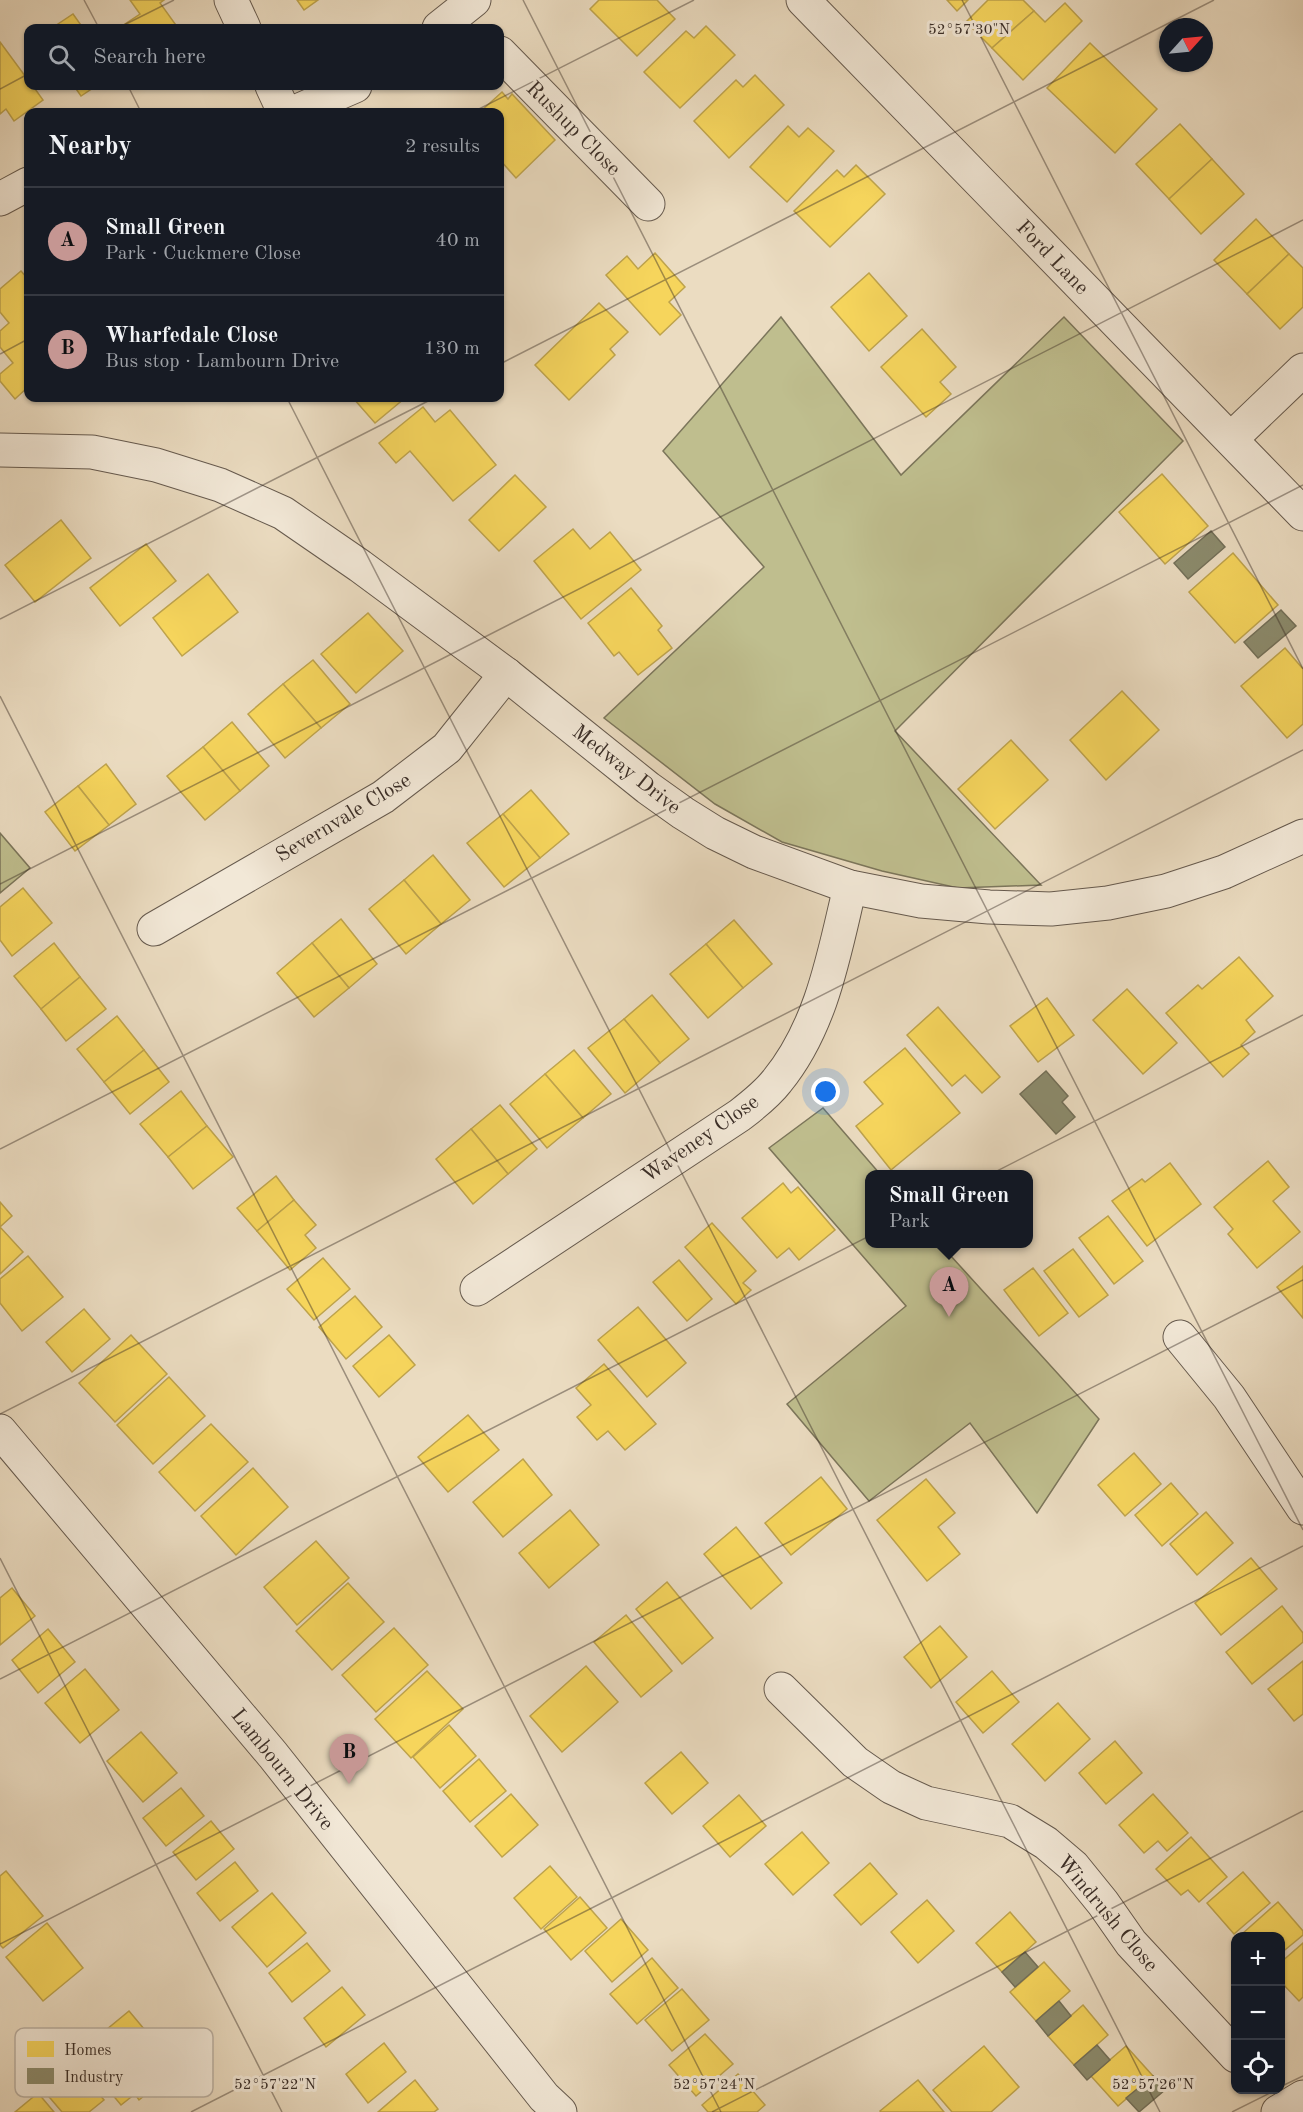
<!DOCTYPE html>
<meta charset="utf-8">
<style>
body{margin:0;font-family:"Old Standard TT",serif;background:#20242c;color:#f1f3f6}
.controls{position:absolute;right:18px;bottom:18px;display:grid;overflow:hidden;border-radius:12px;box-shadow:0 2px 4px #0004}
.controls button{width:54px;height:54px;display:grid;place-items:center;padding:0;border:0;border-bottom:2px solid #363941;background:#171b24;color:#f1f3f6;font:30px sans-serif}
.compass{position:absolute;left:1159px;top:18px;width:54px;height:54px;border-radius:50%;background:#171b24;box-shadow:0 2px 4px #0004;rotate:63deg}
.you{position:absolute;left:826px;top:1092px;width:21px;height:21px;margin:-15px;border:4px solid #fff;border-radius:50%;background:#1a73e8;box-shadow:0 0 0 9px #1a73e833}
.badge{display:grid;place-items:center;width:39px;height:39px;border-radius:50%;background:#c59692;color:#111;font-size:20px;font-weight:700}
.pin{position:absolute;translate:-50% -50px;filter:drop-shadow(0 2px 3px #0008)}
.pin::after{content:'';position:absolute;top:32px;width:21px;height:18px;background:inherit;clip-path:polygon(0 0,100% 0,50% 100%)}
.popup{position:absolute;left:865px;top:1170px;width:168px;height:78px;box-sizing:border-box;display:grid;place-content:center;border-radius:12px;background:#171b24;filter:drop-shadow(0 2px 4px #0005);font-size:20px;white-space:nowrap;color:#9ea1a6}
.popup b{font-size:22px;color:#f1f3f6}
.popup::after{content:'';position:absolute;left:50%;top:100%;margin-left:-12px;border:12px solid transparent;border-top-color:#171b24}
.list{margin:0;padding:0;list-style:none}
h2{display:flex;justify-content:space-between;align-items:center;height:78px;margin:0;padding:0 24px;font-size:26px}
h2 small{font-size:20px;font-weight:400;color:#9ea1a6}
.list li{display:grid;grid-template-columns:39px 1fr auto;gap:18px;align-items:center;box-sizing:border-box;height:108px;padding:0 24px;border-top:2px solid #363941}
.list b{display:block;font-size:22px;white-space:nowrap}
.list p{margin:0;font-size:20px;white-space:nowrap;color:#9ea1a6}
.list em{font-size:20px;font-style:normal;color:#9ea1a6}
.icon{flex:none;width:33px;height:33px;fill:none;stroke:currentColor;stroke-width:2;stroke-linecap:round;stroke-linejoin:round}
.map{position:relative;flex:none;width:1303px;height:2112px;overflow:hidden}
.search{position:absolute;background:#171b24;box-shadow:0 2px 4px #0004;left:24px;top:24px;width:480px;height:66px;display:flex;align-items:center;gap:15px;box-sizing:border-box;padding:0 21px;border-radius:12px;color:#9ea1a6;font-size:22px}
.panel{position:absolute;background:#171b24;box-shadow:0 2px 4px #0004;left:24px;top:108px;width:480px;height:294px;border-radius:12px}
.map>svg:first-child{display:block}
.green{fill:#bfbe8e;stroke:#7c765b;stroke-width:1.5}
.homes{fill:#f6d55c;stroke:#bea34c;stroke-width:1.5}
.industry{fill:#8c8c6e;stroke:#737059;stroke-width:1.5}
.lines{fill:none;stroke-linecap:round;stroke-linejoin:round}
.minor-casing{stroke:#665a4e;stroke-width:35}
.minor{stroke:#f2e8d7;stroke-width:33}
.ticks{fill:none;stroke:#3a2e28;stroke-width:1.5;stroke-opacity:0.45}
.labels{text-anchor:middle;stroke-width:6;stroke-linejoin:round;paint-order:stroke}
.street-label{font-size:21px;fill:#3a2e28;stroke:#f2e8d7}
.key{fill:#f2e8d7;stroke:#bbb0a2;stroke-width:1.5}
.key-label{font-size:16px;fill:#3a2e28}
.ticks-label{font-size:15px;text-anchor:middle;fill:#3a2e28;stroke:#f2e8d7;stroke-width:6;stroke-linejoin:round;paint-order:stroke}
</style>
<div class="map">
<svg width="1303" height="2112" viewBox="0 0 1303 2112">
<rect width="100%" height="100%" fill="#ebdcc1"/>
<filter id="stains"><feTurbulence type="fractalNoise" baseFrequency=".00333" numOctaves="4"/><feColorMatrix values="0 0 0 0 .2 0 0 0 0 .09 0 0 0 0 .02 0 0 0 .5 -.17"/></filter>
<radialGradient id="worn" r=".72"><stop offset=".6" stop-color="#630" stop-opacity="0"/><stop offset="1" stop-color="#630" stop-opacity=".3"/></radialGradient>
<g class="green">
<polygon points="781,317 901,475 1064,317 1183,441 895,731 1041,885 958,888 882,871 782,842 715,804 604,718 764,567 663,451"/>
<polygon points="0,833 30,868 0,893"/>
<polygon points="823,1108 880,1174 870,1174 870,1244 940,1244 1099,1419 1037,1513 970,1423 869,1501 787,1404 906,1306 769,1148"/>
</g>
<g class="homes">
<polygon points="130,0 164,0 160,3 178,28 119,28 140,14"/>
<polygon points="297,0 318,0 304,10"/>
<polygon points="599,0 657,0 675,19 637,56 590,9"/>
<polygon points="947,0 968,0 957,11"/>
<polygon points="988,0 1023,0 1034,11 992,48 966,22"/>
<polygon points="1065,3 1082,21 1023,80 992,48 1034,11 1045,22"/>
<polygon points="73,14 83,28 52,28"/>
<polygon points="706,26 735,55 680,108 644,72 686,31 694,38"/>
<polygon points="0,42 28,80 28,86 33,86 43,100 14,121 6,109 0,114"/>
<polygon points="1090,43 1157,109 1115,153 1047,88"/>
<polygon points="755,75 784,105 729,158 694,121 736,80 743,87"/>
<polygon points="74,86 96,86 81,96"/>
<polygon points="502,92 508,99 512,94 555,140 516,178 500,160 500,112 480,112"/>
<polygon points="1180,124 1212,159 1169,199 1136,164"/>
<polygon points="788,126 799,137 808,128 834,151 787,202 750,167"/>
<polygon points="1212,159 1244,194 1201,234 1169,199"/>
<polygon points="856,165 885,194 830,247 794,211 837,170 844,177"/>
<polygon points="1256,219 1289,254 1247,294 1214,260"/>
<polygon points="655,253 685,287 669,302 681,315 660,335 606,275 627,256 638,269"/>
<polygon points="1289,254 1303,268 1303,307 1280,329 1247,294"/>
<polygon points="21,271 28,279 28,387 15,399 0,381 0,374 13,363 0,347 0,331 9,323 0,312 0,289"/>
<polygon points="869,273 907,316 869,351 831,307"/>
<polygon points="599,303 628,332 610,349 615,355 569,400 535,365"/>
<polygon points="922,329 956,367 940,382 951,394 926,417 881,367"/>
<polygon points="353,398 405,398 375,423"/>
<polygon points="423,407 435,422 450,410 496,465 453,501 410,451 396,463 379,443"/>
<polygon points="1162,474 1208,526 1165,564 1119,512"/>
<polygon points="515,475 546,507 499,551 469,520"/>
<polygon points="61,520 91,558 35,602 5,565"/>
<polygon points="573,529 590,549 610,532 641,570 581,619 534,561"/>
<polygon points="146,544 176,581 120,626 90,588"/>
<polygon points="1233,553 1278,605 1235,643 1189,592"/>
<polygon points="208,574 238,612 182,656 153,618"/>
<polygon points="631,588 662,626 658,630 672,648 638,675 619,652 614,656 588,623"/>
<polygon points="368,613 403,651 356,693 321,654"/>
<polygon points="1285,648 1303,669 1303,724 1287,738 1241,686"/>
<polygon points="313,660 350,704 321,728 283,684"/>
<polygon points="283,684 321,728 285,758 248,714"/>
<polygon points="1122,691 1159,730 1106,780 1070,740"/>
<polygon points="232,722 269,766 240,791 203,747"/>
<polygon points="1011,740 1048,780 995,829 958,789"/>
<polygon points="203,747 240,791 205,820 167,776"/>
<polygon points="106,764 136,804 109,825 78,786"/>
<polygon points="78,786 109,825 75,851 45,812"/>
<polygon points="531,790 569,834 540,858 503,814"/>
<polygon points="503,814 540,858 504,887 467,843"/>
<polygon points="433,855 470,900 441,924 404,880"/>
<polygon points="404,880 441,924 406,954 369,909"/>
<polygon points="23,888 52,923 12,956 0,940 0,907"/>
<polygon points="341,919 377,964 349,988 312,943"/>
<polygon points="734,920 772,964 743,988 706,944"/>
<polygon points="54,943 80,977 41,1009 14,976"/>
<polygon points="312,943 349,988 314,1017 277,973"/>
<polygon points="706,944 743,988 708,1018 670,974"/>
<polygon points="1239,957 1273,996 1246,1020 1255,1032 1241,1045 1249,1054 1223,1077 1166,1013 1198,985 1202,989"/>
<polygon points="80,977 106,1009 66,1041 41,1009"/>
<polygon points="1127,989 1177,1043 1143,1074 1093,1020"/>
<polygon points="652,995 689,1039 660,1063 624,1019"/>
<polygon points="1047,998 1074,1035 1038,1062 1010,1026"/>
<polygon points="938,1007 1000,1077 982,1093 965,1075 952,1086 907,1035"/>
<polygon points="117,1016 144,1050 104,1082 77,1049"/>
<polygon points="624,1019 660,1063 625,1093 588,1048"/>
<polygon points="905,1048 960,1113 891,1170 856,1126 883,1104 864,1082"/>
<polygon points="144,1050 169,1082 130,1114 104,1082"/>
<polygon points="574,1050 611,1094 583,1118 545,1074"/>
<polygon points="545,1074 583,1118 547,1148 510,1104"/>
<polygon points="181,1091 207,1126 168,1157 140,1124"/>
<polygon points="500,1105 537,1149 508,1174 471,1129"/>
<polygon points="207,1126 233,1157 193,1189 168,1157"/>
<polygon points="471,1129 508,1174 473,1204 436,1159"/>
<polygon points="1268,1161 1289,1187 1273,1201 1300,1232 1257,1268 1228,1234 1233,1229 1214,1207"/>
<polygon points="1170,1163 1201,1204 1147,1246 1112,1201 1142,1179 1145,1182"/>
<polygon points="276,1176 294,1200 257,1231 237,1208"/>
<polygon points="783,1183 791,1193 798,1187 835,1230 799,1260 789,1248 777,1258 742,1218"/>
<polygon points="294,1200 316,1225 305,1235 316,1248 290,1270 257,1231"/>
<polygon points="0,1202 12,1216 0,1227 23,1252 0,1274"/>
<polygon points="1108,1216 1143,1261 1114,1284 1079,1238"/>
<polygon points="712,1223 756,1271 743,1283 751,1290 736,1304 685,1247"/>
<polygon points="1073,1249 1108,1295 1079,1317 1044,1271"/>
<polygon points="28,1256 63,1297 22,1331 0,1303 0,1279"/>
<polygon points="323,1258 350,1289 314,1320 287,1289"/>
<polygon points="679,1260 712,1299 687,1321 653,1282"/>
<polygon points="1303,1266 1303,1318 1277,1287"/>
<polygon points="1033,1268 1068,1313 1039,1336 1004,1290"/>
<polygon points="355,1296 382,1327 346,1359 319,1327"/>
<polygon points="638,1307 686,1363 647,1397 598,1340"/>
<polygon points="84,1309 110,1339 72,1372 46,1342"/>
<polygon points="131,1335 167,1374 115,1422 79,1383"/>
<polygon points="389,1335 415,1365 379,1397 353,1366"/>
<polygon points="604,1364 656,1424 625,1450 608,1431 597,1440 577,1417 591,1405 576,1388"/>
<polygon points="169,1377 205,1416 153,1464 117,1425"/>
<polygon points="468,1415 499,1450 448,1492 418,1457"/>
<polygon points="211,1424 248,1462 195,1511 159,1472"/>
<polygon points="1134,1453 1161,1484 1125,1516 1098,1485"/>
<polygon points="523,1459 552,1495 503,1537 473,1502"/>
<polygon points="253,1468 288,1507 236,1555 201,1516"/>
<polygon points="821,1477 847,1509 791,1555 765,1523"/>
<polygon points="926,1479 955,1513 938,1527 960,1554 927,1581 877,1520"/>
<polygon points="1171,1483 1198,1514 1162,1546 1135,1515"/>
<polygon points="570,1510 599,1545 549,1588 519,1553"/>
<polygon points="1206,1512 1233,1543 1197,1575 1170,1544"/>
<polygon points="736,1527 782,1583 751,1609 704,1554"/>
<polygon points="316,1541 349,1578 297,1625 264,1587"/>
<polygon points="1251,1558 1277,1589 1221,1635 1195,1603"/>
<polygon points="667,1582 713,1638 682,1664 636,1609"/>
<polygon points="348,1583 384,1622 332,1670 296,1631"/>
<polygon points="12,1588 35,1616 0,1645 0,1598"/>
<polygon points="1282,1606 1303,1633 1303,1642 1252,1684 1226,1652"/>
<polygon points="626,1615 672,1671 641,1697 594,1642"/>
<polygon points="940,1626 967,1657 931,1688 904,1657"/>
<polygon points="394,1628 428,1665 376,1712 342,1675"/>
<polygon points="48,1629 75,1662 38,1693 12,1660"/>
<polygon points="1303,1661 1303,1714 1294,1721 1268,1689"/>
<polygon points="586,1666 618,1702 562,1752 530,1716"/>
<polygon points="85,1669 119,1710 80,1743 45,1703"/>
<polygon points="427,1671 463,1709 411,1758 375,1719"/>
<polygon points="992,1671 1019,1702 983,1733 956,1702"/>
<polygon points="1058,1703 1090,1739 1045,1781 1012,1744"/>
<polygon points="449,1725 476,1756 440,1788 413,1757"/>
<polygon points="141,1732 177,1773 143,1802 107,1761"/>
<polygon points="1115,1741 1142,1773 1106,1804 1079,1773"/>
<polygon points="681,1752 708,1783 672,1814 645,1783"/>
<polygon points="479,1759 506,1791 470,1822 443,1791"/>
<polygon points="181,1788 204,1816 166,1846 143,1818"/>
<polygon points="511,1794 538,1825 502,1857 475,1826"/>
<polygon points="1153,1794 1188,1833 1167,1851 1158,1841 1144,1853 1119,1825"/>
<polygon points="739,1795 766,1826 730,1857 703,1826"/>
<polygon points="211,1821 234,1849 196,1880 173,1852"/>
<polygon points="802,1832 829,1863 793,1895 765,1864"/>
<polygon points="1191,1837 1227,1877 1199,1902 1188,1890 1181,1895 1156,1869"/>
<polygon points="235,1862 258,1891 220,1921 197,1893"/>
<polygon points="870,1863 897,1894 861,1925 834,1895"/>
<polygon points="550,1866 577,1897 541,1929 514,1898"/>
<polygon points="6,1871 43,1916 3,1948 0,1945 0,1876"/>
<polygon points="1243,1872 1270,1903 1234,1934 1207,1903"/>
<polygon points="272,1893 306,1933 267,1967 232,1927"/>
<polygon points="580,1897 607,1928 571,1960 544,1929"/>
<polygon points="927,1900 954,1931 918,1963 891,1932"/>
<polygon points="1278,1902 1303,1931 1303,1935 1280,1954 1280,1936 1244,1936 1242,1934"/>
<polygon points="1010,1912 1036,1942 1002,1972 976,1943"/>
<polygon points="621,1919 648,1950 612,1982 585,1951"/>
<polygon points="47,1923 83,1968 43,2001 6,1957"/>
<polygon points="307,1943 330,1971 292,2002 269,1973"/>
<polygon points="1303,1943 1303,1997 1299,2001 1280,1981 1280,1963"/>
<polygon points="652,1958 678,1988 637,2024 610,1994"/>
<polygon points="1044,1962 1070,1991 1036,2021 1010,1992"/>
<polygon points="342,1987 365,2015 326,2047 304,2018"/>
<polygon points="682,1989 709,2020 672,2051 645,2020"/>
<polygon points="1083,2005 1108,2035 1074,2065 1048,2036"/>
<polygon points="129,2011 181,2073 154,2094 150,2091 139,2100 135,2094 121,2105 78,2053"/>
<polygon points="705,2034 733,2064 696,2096 669,2065"/>
<polygon points="384,2043 406,2072 368,2103 346,2074"/>
<polygon points="984,2046 1019,2087 991,2112 952,2112 933,2090"/>
<polygon points="1126,2046 1153,2076 1118,2106 1091,2076"/>
<polygon points="69,2059 104,2100 89,2112 62,2112 39,2085"/>
<polygon points="738,2074 765,2105 757,2112 708,2112 702,2105"/>
<polygon points="415,2080 438,2109 434,2112 378,2112"/>
<polygon points="918,2080 944,2112 881,2112 880,2111"/>
<polygon points="38,2093 54,2112 15,2112"/>
</g>
<g class="industry">
<polygon points="1211,531 1225,547 1188,579 1174,563"/>
<polygon points="1281,610 1296,626 1258,658 1244,642"/>
<polygon points="1046,1071 1068,1096 1062,1102 1075,1117 1056,1134 1020,1094"/>
<polygon points="1025,1952 1038,1967 1015,1987 1002,1972"/>
<polygon points="1059,2001 1071,2016 1048,2036 1036,2021"/>
<polygon points="1097,2045 1110,2060 1087,2080 1074,2065"/>
<polygon points="1153,2076 1165,2090 1139,2112 1126,2098"/>
</g>
<g class="lines">
<defs>
<g id="minor">
<polyline points="231,0 244,28"/>
<polyline points="803,0 1303,514"/>
<polyline points="439,28 474,0"/>
<polyline points="500,53 648,204"/>
<polyline points="272,86 284,112"/>
<polyline points="295,112 355,86"/>
<polyline points="0,199 28,184"/>
<polyline points="1231,439 1303,370"/>
<polyline points="0,450 92,452 156,465 220,485 283,513 360,566 506,674 648,788 683,813 715,833 754,852 850,887 921,901 989,907 1051,909 1108,903 1166,891 1224,872 1303,836"/>
<polyline points="154,929 383,797 447,748 506,674"/>
<path d="M477 1289 740 1115C753 1105 767 1094 777 1081 822 1026 834 954 850 887"/>
<polyline points="1180,1337 1229,1397 1303,1508"/>
<polyline points="0,1431 273,1755 544,2097 560,2112"/>
<polyline points="781,1689 855,1762 891,1787 926,1803 1010,1821 1046,1843 1073,1866 1103,1903 1131,1943 1236,2056"/>
<polyline points="1278,2112 1303,2097"/>
</g>
</defs>
<use href="#minor" class="minor-casing"/>
<use href="#minor" class="minor"/>
</g>
<path class="ticks" d="M84 0 99 28M523 0 1303 1530M962 0 1303 669M118 28 174 0M128 86 141 112M0 89 28 74M473 112 694 0M0 354 28 339M500 364 1214 0M287 398 1160 2112M0 619 434 398M0 696 721 2112M0 884 1303 220M0 1149 1303 485M0 1414 1303 750M0 1558 282 2112M0 1679 1303 1015M0 1944 1303 1280M1280 2087 1303 2076M191 2112 1303 1546M712 2112 1303 1811M1232 2112 1276 2090"/>
<g class="labels">
<g class="street-label">
<text transform="translate(574 128) rotate(45)" y="7">Rushup Close</text>
<text transform="translate(1053 257) rotate(46)" y="7">Ford Lane</text>
<text transform="translate(627 769) rotate(38)" y="7">Medway Drive</text>
<text transform="translate(343 817) rotate(-31)" y="7">Severnvale Close</text>
<text transform="translate(700 1138) rotate(-35)" y="7">Waveney Close</text>
<text transform="translate(283 1769) rotate(51)" y="7">Lambourn Drive</text>
<text transform="translate(1108 1913) rotate(50)" y="7">Windrush Close</text>
</g>
</g>
<rect x="15" y="2028" width="198" height="69" rx="9" class="key"/>
<rect x="27" y="2041" width="27" height="16" fill="#f6d55c"/>
<rect x="27" y="2068" width="27" height="16" fill="#8c8c6e"/>
<g class="key-label">
<text x="64" y="2055">Homes</text>
<text x="64" y="2082">Industry</text>
</g>
<g class="ticks-label">
<text x="969" y="34">52°57'30"N</text>
<text x="275" y="2089">52°57'22"N</text>
<text x="714" y="2089">52°57'24"N</text>
<text x="1153" y="2089">52°57'26"N</text>
</g>
<rect width="100%" height="100%" filter="url(#stains)"/>
<rect width="100%" height="100%" fill="url(#worn)"/>
</svg>
<div class="controls">
<button>+</button>
<button>−</button>
<button><svg class="icon" aria-label="locate" viewBox="0 0 24 24"><circle cx="12" cy="12" r="6"/><path d="M12 2v4M12 18v4M2 12h4M18 12h4"/></svg></button>
</div>
<svg class="compass" viewBox="-18 -18 36 36"><path d="M0-13l5 13h-10z" fill="#e53935"/><path d="M0 13l5-13h-10z" fill="#9ea1a6"/></svg>
<div class="you"></div>
<div class="pin badge" style="left:949px;top:1317px">A</div>
<div class="popup"><b>Small Green</b>Park</div>
<div class="pin badge" style="left:349px;top:1784px">B</div>
<div class="search"><svg class="icon" aria-label="search" viewBox="0 0 24 24"><circle cx="10" cy="10" r="6"/><path d="M15 15l6 6"/></svg>Search here</div>
<section class="panel">
<h2>Nearby<small>2 results</small></h2>
<ul class="list">
<li><span class="badge">A</span><div><b>Small Green</b><p>Park · Cuckmere Close</p></div><em>40 m</em></li>
<li><span class="badge">B</span><div><b>Wharfedale Close</b><p>Bus stop · Lambourn Drive</p></div><em>130 m</em></li>
</ul>
</section>
</div>
